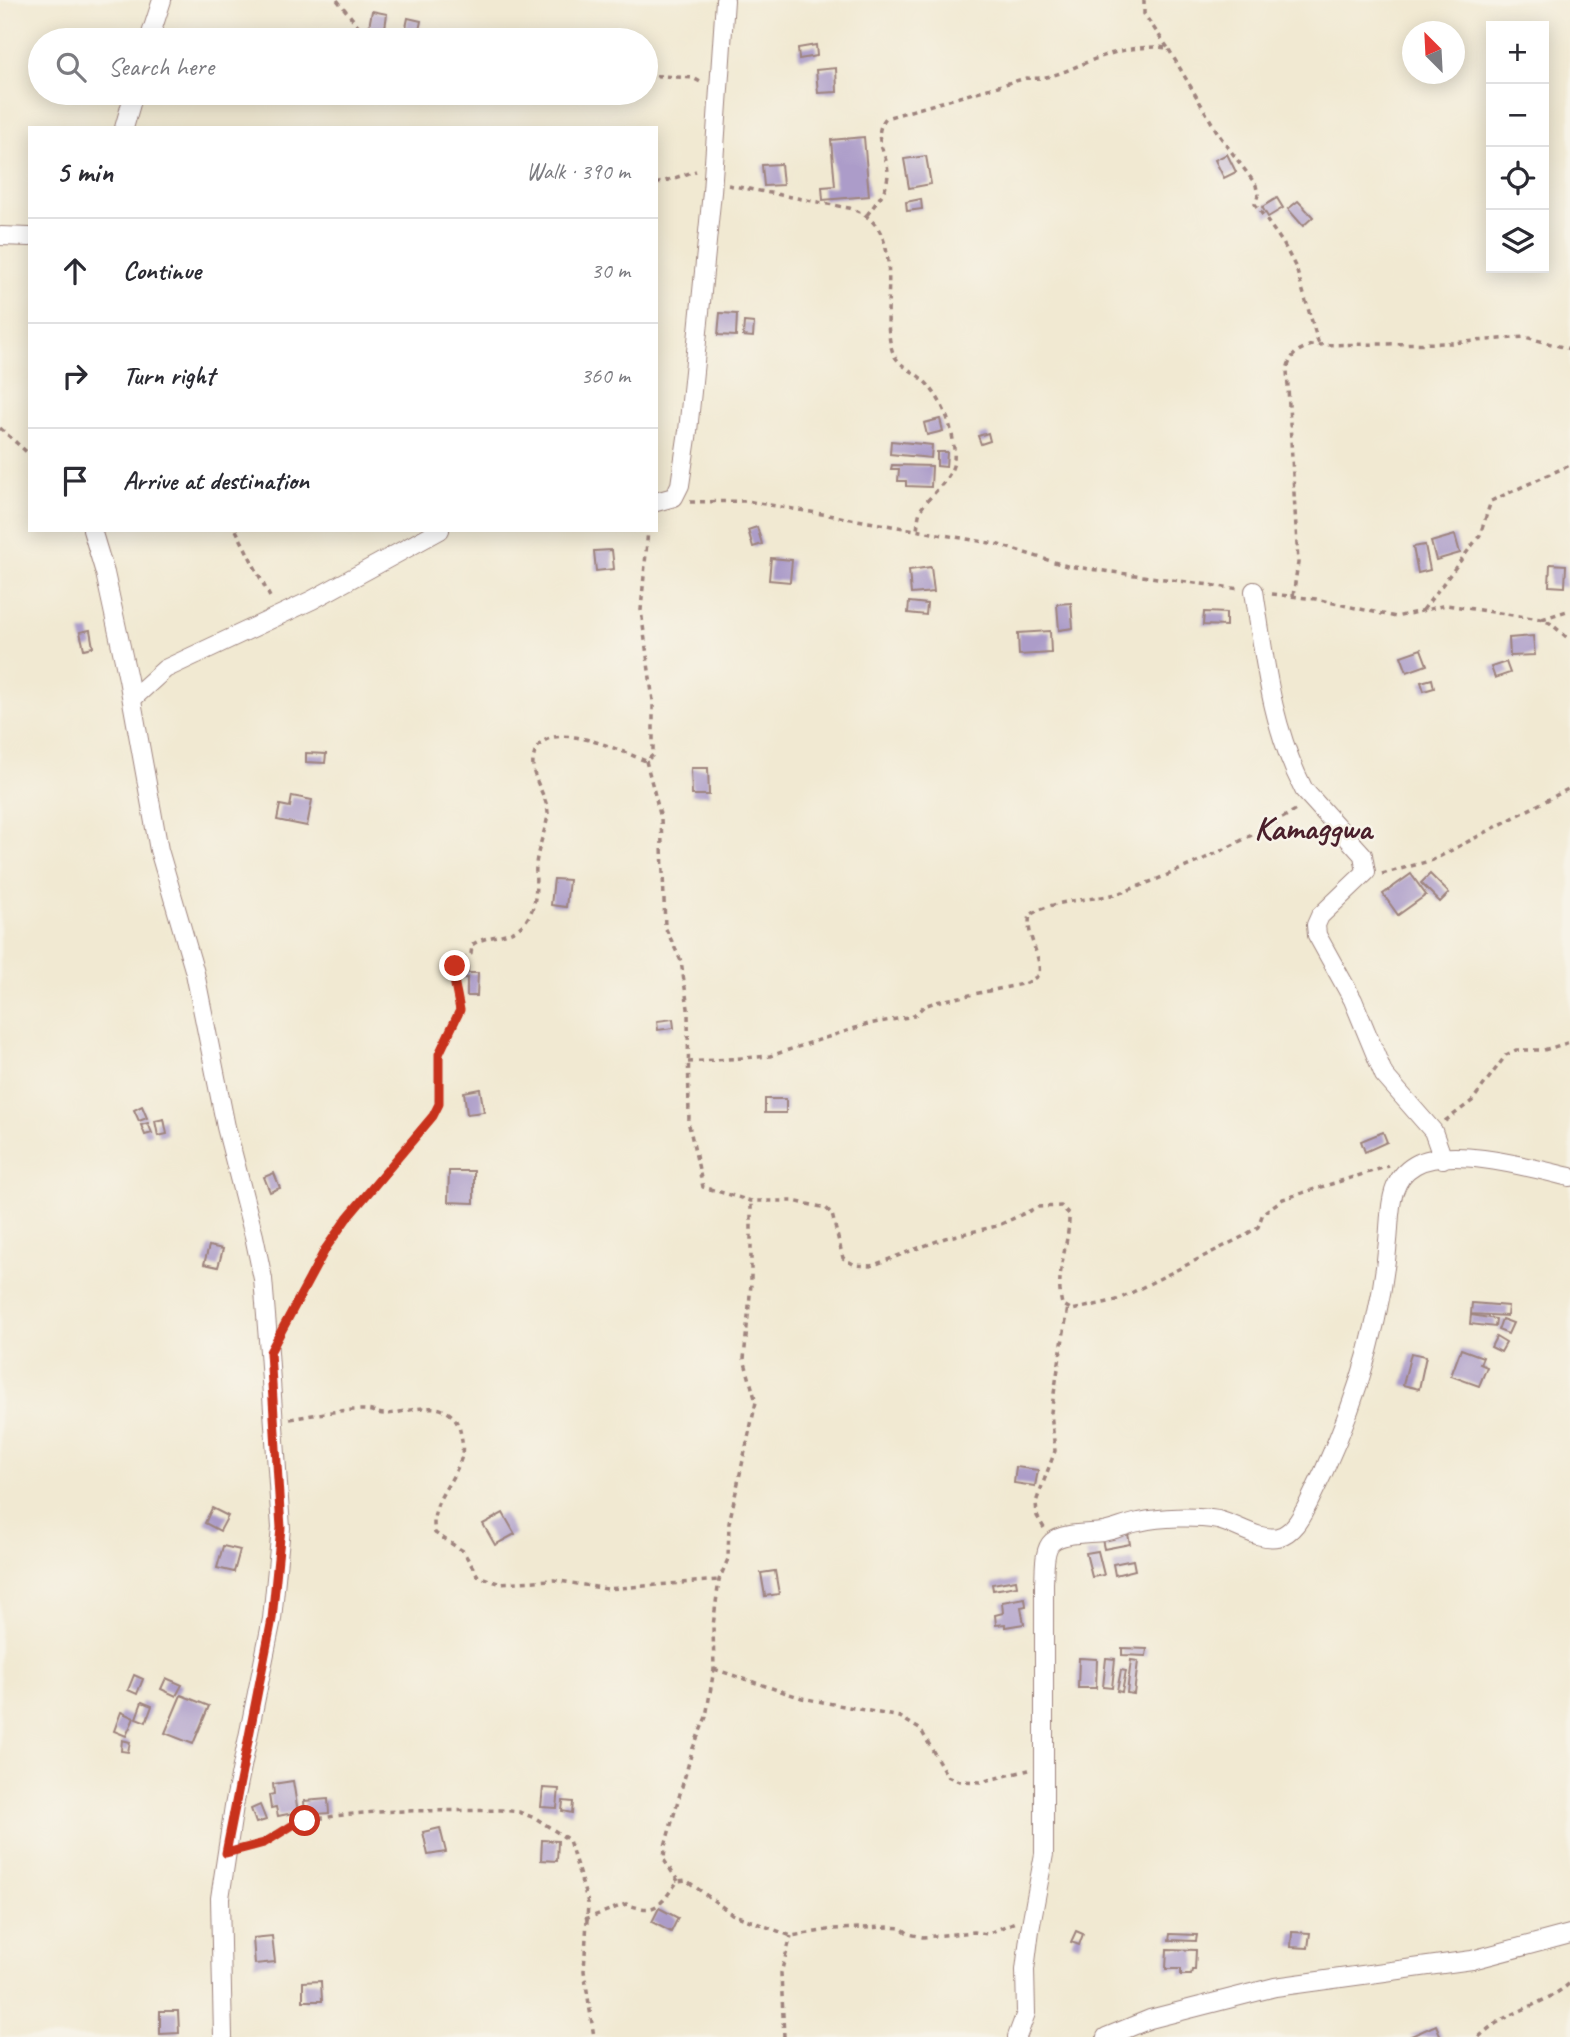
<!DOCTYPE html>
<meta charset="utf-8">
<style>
body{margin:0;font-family:Caveat,sans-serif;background:#f7f7f7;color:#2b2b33}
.controls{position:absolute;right:21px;top:21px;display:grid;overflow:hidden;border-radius:0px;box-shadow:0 4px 18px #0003}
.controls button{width:63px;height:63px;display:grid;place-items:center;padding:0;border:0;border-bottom:2px solid #e1e1e2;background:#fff;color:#2b2b33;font:35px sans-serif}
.compass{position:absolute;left:1402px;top:21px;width:63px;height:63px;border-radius:50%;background:#fff;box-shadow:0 4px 18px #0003;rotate:336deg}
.stop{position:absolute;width:21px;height:21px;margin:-16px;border:5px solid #c8321e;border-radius:50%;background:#fff}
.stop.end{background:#c8321e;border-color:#fff;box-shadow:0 2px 7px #0008}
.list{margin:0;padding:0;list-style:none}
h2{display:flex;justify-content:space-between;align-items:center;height:91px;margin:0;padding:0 28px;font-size:30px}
h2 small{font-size:23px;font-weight:400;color:#7c7c81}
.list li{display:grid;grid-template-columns:46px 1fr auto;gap:21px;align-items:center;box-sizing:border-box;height:105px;padding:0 28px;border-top:2px solid #e1e1e2}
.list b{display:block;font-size:26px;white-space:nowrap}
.list em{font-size:23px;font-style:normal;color:#7c7c81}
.icon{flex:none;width:38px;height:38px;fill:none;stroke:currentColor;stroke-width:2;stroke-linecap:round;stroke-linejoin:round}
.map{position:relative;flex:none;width:1570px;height:2037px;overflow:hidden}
.search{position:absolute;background:#fff;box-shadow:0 4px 18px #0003;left:28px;top:28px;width:630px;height:77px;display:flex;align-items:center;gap:18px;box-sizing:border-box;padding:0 24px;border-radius:38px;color:#7c7c81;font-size:26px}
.panel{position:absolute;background:#fff;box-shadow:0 4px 18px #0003;left:28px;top:126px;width:630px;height:406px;border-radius:0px}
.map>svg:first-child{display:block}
.building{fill:#ac9cc9}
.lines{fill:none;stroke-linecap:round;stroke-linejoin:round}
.minor-casing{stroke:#9e847e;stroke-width:20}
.path{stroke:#9e847e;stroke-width:3.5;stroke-dasharray:5 5;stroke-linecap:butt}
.minor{stroke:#fff;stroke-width:18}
.route{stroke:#c8321e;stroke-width:9}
.labels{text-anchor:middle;stroke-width:5;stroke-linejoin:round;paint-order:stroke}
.quarter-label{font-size:33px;font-weight:bold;fill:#4a1f2b;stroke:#f7f3e8}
</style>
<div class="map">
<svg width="1570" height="2037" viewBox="0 0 1570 2037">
<rect width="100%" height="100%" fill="#f7f3e8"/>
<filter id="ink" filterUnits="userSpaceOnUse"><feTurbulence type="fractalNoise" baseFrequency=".0143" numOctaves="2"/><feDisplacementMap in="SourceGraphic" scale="14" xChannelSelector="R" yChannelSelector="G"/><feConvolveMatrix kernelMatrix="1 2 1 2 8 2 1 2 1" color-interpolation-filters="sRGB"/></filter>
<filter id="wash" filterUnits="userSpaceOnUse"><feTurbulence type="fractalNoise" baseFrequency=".00686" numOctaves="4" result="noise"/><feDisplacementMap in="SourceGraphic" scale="28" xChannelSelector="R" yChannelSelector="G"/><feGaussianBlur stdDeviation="1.57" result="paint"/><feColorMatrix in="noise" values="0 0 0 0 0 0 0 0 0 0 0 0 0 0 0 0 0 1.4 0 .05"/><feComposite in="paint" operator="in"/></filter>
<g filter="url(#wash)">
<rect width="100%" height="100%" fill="#f1e9d2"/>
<g id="blocks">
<g class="building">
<polygon points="372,11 387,14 384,35 368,32"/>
<polygon points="408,18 421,21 417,40 404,37"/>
<polygon points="816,45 817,56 799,59 798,48"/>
<polygon points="836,68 837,92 818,93 816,70"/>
<polygon points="864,137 869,196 823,200 822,187 835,186 831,140"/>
<polygon points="1227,154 1236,172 1224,178 1215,160"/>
<polygon points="926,156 931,184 909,188 904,159"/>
<polygon points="781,164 783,185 764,186 762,165"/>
<polygon points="1277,198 1283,208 1268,217 1262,207"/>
<polygon points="921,199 922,209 907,211 906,202"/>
<polygon points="1298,201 1313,217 1303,226 1288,209"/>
<polygon points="720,313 737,314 736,336 718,335"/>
<polygon points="744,322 754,323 753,337 743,336"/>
<polygon points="940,419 943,431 927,435 924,423"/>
<polygon points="988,433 990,441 981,444 978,436"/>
<polygon points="891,441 932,445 931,458 890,454"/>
<polygon points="937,452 947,452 946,467 937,466"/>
<polygon points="892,465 932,466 931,487 906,486 906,481 898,481 899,469 891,469"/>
<polygon points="757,527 762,544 753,547 748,530"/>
<polygon points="1455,535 1460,553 1436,560 1431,542"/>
<polygon points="1425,545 1430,570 1418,573 1413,547"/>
<polygon points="612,550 614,569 596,571 594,551"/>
<polygon points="771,558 792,560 790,582 769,580"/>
<polygon points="1550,564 1566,565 1565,587 1549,586"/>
<polygon points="931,567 934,592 911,594 909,570"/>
<polygon points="909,602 927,604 926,615 908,613"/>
<polygon points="1071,603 1073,628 1059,630 1057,604"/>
<polygon points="1204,612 1226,613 1226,626 1203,625"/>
<polygon points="90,630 93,647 84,649 80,632"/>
<polygon points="1050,631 1051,653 1019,655 1018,633"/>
<polygon points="1533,636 1535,655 1510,656 1509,638"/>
<polygon points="1421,649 1427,665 1407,672 1401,656"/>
<polygon points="1506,662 1510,673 1495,678 1491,667"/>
<polygon points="1432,679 1434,688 1424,691 1421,682"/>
<polygon points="306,753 326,754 325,763 306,762"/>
<polygon points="691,768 708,768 709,795 692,795"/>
<polygon points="292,796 312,800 307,826 277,820 280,805 290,807"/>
<polygon points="1411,874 1426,895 1398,915 1383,894"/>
<polygon points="1430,874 1449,893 1440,902 1421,883"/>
<polygon points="554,879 569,880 566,907 551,905"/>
<polygon points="459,966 468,966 468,973 478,973 477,996 467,996 467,978 458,978"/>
<polygon points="673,1019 674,1028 658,1030 657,1021"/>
<polygon points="480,1089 484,1112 467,1114 464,1092"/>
<rect x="765" y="1099" width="21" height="14"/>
<polygon points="142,1106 147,1118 139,1121 134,1110"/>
<polygon points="164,1119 167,1134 158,1136 155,1121"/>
<polygon points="148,1123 152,1133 145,1135 141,1125"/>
<polygon points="1383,1132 1387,1142 1365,1152 1361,1141"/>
<polygon points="449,1171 474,1171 474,1203 448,1202"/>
<polygon points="274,1173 280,1188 270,1192 264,1177"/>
<polygon points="209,1246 223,1249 218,1267 204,1264"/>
<polygon points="1472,1303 1508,1306 1507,1316 1471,1314"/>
<polygon points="1471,1315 1496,1319 1495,1327 1470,1324"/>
<polygon points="1502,1319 1513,1323 1508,1334 1498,1330"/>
<polygon points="1496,1337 1506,1343 1501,1352 1491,1347"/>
<polygon points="1461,1349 1483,1357 1480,1364 1487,1367 1479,1386 1451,1376"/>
<polygon points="1411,1353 1426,1356 1419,1389 1403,1385"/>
<polygon points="1016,1467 1038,1470 1035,1486 1014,1483"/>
<polygon points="212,1508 228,1516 220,1531 205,1523"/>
<polygon points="503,1513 515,1534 495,1545 483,1524"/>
<polygon points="1128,1534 1130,1544 1104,1549 1102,1539"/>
<polygon points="223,1546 240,1550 234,1572 217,1568"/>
<polygon points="1098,1551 1104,1575 1092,1577 1086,1553"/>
<polygon points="1133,1560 1135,1570 1115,1575 1113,1564"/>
<polygon points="775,1571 779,1594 765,1596 761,1573"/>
<polygon points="1016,1580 1017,1586 993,1590 992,1584"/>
<polygon points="1025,1598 1026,1606 1021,1607 1024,1624 1005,1627 1005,1624 996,1625 995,1615 1003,1613 1002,1602"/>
<polygon points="1122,1648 1147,1649 1146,1656 1122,1655"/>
<polygon points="1079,1658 1097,1659 1096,1688 1078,1688"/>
<polygon points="1106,1658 1115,1659 1112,1688 1103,1687"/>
<polygon points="1131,1660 1138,1661 1134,1694 1127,1693"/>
<polygon points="1121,1670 1126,1671 1122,1692 1117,1691"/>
<polygon points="134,1675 143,1679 137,1694 128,1690"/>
<polygon points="166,1678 182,1685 176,1696 161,1689"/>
<polygon points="181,1695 209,1706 193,1744 165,1733"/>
<polygon points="142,1702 152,1706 146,1722 136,1718"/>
<polygon points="121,1712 134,1718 126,1736 114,1731"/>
<polygon points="122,1740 130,1742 128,1752 121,1751"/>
<polygon points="293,1781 298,1812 278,1816 276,1807 271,1808 269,1795 274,1794 273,1784"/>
<polygon points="543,1788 559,1789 557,1808 541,1807"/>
<polygon points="328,1799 329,1813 305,1815 304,1801"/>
<polygon points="563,1801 573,1802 572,1813 562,1811"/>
<polygon points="260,1805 266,1820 256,1823 251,1809"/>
<polygon points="440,1828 446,1852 428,1855 423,1832"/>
<polygon points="542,1840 558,1841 557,1861 541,1860"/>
<polygon points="659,1908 678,1918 671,1932 652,1922"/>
<polygon points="1076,1931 1083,1934 1079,1945 1071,1942"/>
<polygon points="1292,1932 1310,1933 1308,1948 1291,1947"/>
<polygon points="1170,1934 1197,1935 1196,1941 1169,1940"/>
<polygon points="272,1936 275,1962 255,1964 253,1938"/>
<polygon points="1167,1949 1196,1950 1195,1970 1192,1970 1191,1975 1181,1975 1181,1969 1166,1969"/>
<polygon points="321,1981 322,2001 303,2001 303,1982"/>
<polygon points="160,2011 178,2011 179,2033 160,2034"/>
<polygon points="1436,2025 1441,2037 1409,2037"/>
</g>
</g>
</g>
<g filter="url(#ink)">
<use href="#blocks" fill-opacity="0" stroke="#9e847e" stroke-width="2"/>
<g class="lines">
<defs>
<g id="minor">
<polyline points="149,40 162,0"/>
<polyline points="124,128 134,93"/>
<polyline points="0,236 30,237"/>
<polyline points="656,502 674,497 680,485 688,431 712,192 725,0"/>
<polyline points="92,530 105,573 128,679 159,850 195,973 226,1127 254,1236 263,1279 269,1352 281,1528 272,1619 234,1806 220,1898 223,2037"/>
<path d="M1254 591C1265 661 1271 726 1304 790L1363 855 1366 872 1320 916 1316 925 1317 935 1353 1000 1384 1075 1433 1131 1443 1159"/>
<polyline points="132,699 165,669 312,600 440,530"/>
<path d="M1017 2037 1026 2013 1025 1970 1030 1930 1044 1854V1583C1045 1572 1043 1550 1052 1542 1063 1532 1089 1534 1103 1532 1115 1530 1127 1524 1139 1522 1161 1517 1194 1516 1218 1520 1236 1524 1259 1541 1278 1537 1294 1533 1302 1515 1309 1502 1350 1421 1380 1332 1388 1241 1391 1213 1387 1181 1415 1165 1450 1145 1532 1168 1570 1177"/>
<polyline points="1106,2037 1150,2019 1275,1987 1472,1960 1570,1934"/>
</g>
</defs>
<use href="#minor" class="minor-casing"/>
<g class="path">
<polyline points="337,0 370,40"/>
<polyline points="1144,0 1144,14 1168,48"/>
<polyline points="646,75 693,78 704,84"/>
<polyline points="656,184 696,171"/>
<path d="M728 185 849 208C911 227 878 304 892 350 897 366 911 369 922 379 943 398 956 432 954 461 952 479 930 495 921 509 918 515 918 524 917 530"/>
<path d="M867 215C874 205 885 194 887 181 893 157 868 139 886 118L1026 78C1052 81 1074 66 1098 58 1118 50 1146 45 1168 48L1219 135 1256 185 1258 195 1255 204 1283 243 1296 268 1319 345"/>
<polyline points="0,428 30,455"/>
<polyline points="690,502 747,501 996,544 1067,566 1240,589"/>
<polyline points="236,530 272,601"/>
<polyline points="1272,594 1316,599 1396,617 1446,605 1540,619 1550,623 1570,640"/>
<path d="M1293 596 1298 563 1287 370C1291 354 1297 350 1312 345L1451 343 1525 337 1570 349"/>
<polyline points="1423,610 1480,535 1491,501 1570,465"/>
<polyline points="1542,619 1570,610"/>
<path d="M646 761 661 818 665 927 681 961 688 1008 689 1125 703 1187 751 1201H793L826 1208 832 1214 843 1258 855 1265 871 1266 945 1238 997 1226 1038 1207 1061 1206 1069 1214C1070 1245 1054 1272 1062 1304L1072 1310 1117 1300 1242 1237 1258 1227 1263 1213 1283 1199 1389 1166"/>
<polyline points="1382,874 1433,860 1570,788"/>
<path d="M688 1062 770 1056 868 1024 914 1016 924 1006 936 1002 1027 983 1039 975C1042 954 1025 937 1030 915 1058 897 1092 902 1123 892 1185 870 1243 842 1299 808"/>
<polyline points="1445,1121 1472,1101 1506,1055 1516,1050 1544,1050 1570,1042"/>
<path d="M285 1322 311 1272 347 1218 433 1116C443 1095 434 1073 440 1051 444 1037 457 1027 460 1012 464 985 438 975 471 954L472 945C488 933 512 939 525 922 539 904 535 886 536 865 537 849 548 824 548 813 547 796 531 778 533 761 539 710 622 752 646 761L653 755V701L641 610 648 530"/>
<path d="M290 1419C314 1415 341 1409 365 1410 373 1410 379 1415 387 1414 411 1412 446 1395 459 1427 462 1437 464 1448 461 1459 452 1486 429 1502 435 1533L463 1551 478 1576 498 1583 554 1580 607 1589 719 1580"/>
<polyline points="1044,1528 1037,1516 1036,1502 1055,1451 1051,1412 1068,1307"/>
<polyline points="714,1669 802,1698 900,1717 921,1730 947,1776 959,1781 980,1782 1029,1770"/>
<path d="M245 1848C267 1842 282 1826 303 1822 366 1807 436 1812 501 1810L519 1812 537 1819 569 1840 588 1903 584 1971 594 2037"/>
<polyline points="678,1881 664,1860 665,1846 693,1748 706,1717 714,1669 713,1626 719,1580 728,1559 729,1523 756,1402 744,1359 751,1284 751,1201"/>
<path d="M585 1919 626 1904C657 1915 659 1906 678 1881L686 1880 732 1914 791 1936 834 1929 889 1927 901 1928 909 1934 923 1937 974 1932 987 1934 1015 1922"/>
<polyline points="784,2037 781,1973 791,1936"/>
<path d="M1479 2037C1503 2012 1544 2006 1570 1983"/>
</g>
<use href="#minor" class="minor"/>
</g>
</g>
<g class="lines" filter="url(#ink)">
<polyline class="route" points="305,1821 293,1825 264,1843 226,1853 272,1619 281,1528 270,1352 326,1248 347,1218 433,1116 439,1104 439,1054 460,1010 453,975 455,966"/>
</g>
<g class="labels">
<g class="quarter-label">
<text x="1313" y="839">Kamaggwa</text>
</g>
</g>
</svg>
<div class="controls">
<button>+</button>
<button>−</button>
<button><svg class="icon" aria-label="locate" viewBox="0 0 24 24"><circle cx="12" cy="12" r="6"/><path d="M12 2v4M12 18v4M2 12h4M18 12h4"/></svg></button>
<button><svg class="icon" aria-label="layers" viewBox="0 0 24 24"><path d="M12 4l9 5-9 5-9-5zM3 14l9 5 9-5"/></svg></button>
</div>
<svg class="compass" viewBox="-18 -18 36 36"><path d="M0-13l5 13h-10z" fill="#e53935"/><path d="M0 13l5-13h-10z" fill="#7c7c81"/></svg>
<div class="stop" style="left:305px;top:1821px"></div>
<div class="stop end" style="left:455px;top:966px"></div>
<div class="search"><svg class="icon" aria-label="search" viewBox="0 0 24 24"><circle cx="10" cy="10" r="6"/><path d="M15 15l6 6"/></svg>Search here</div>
<section class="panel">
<h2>5 min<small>Walk · 390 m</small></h2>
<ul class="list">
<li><svg class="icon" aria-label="ahead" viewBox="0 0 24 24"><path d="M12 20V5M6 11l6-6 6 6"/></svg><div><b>Continue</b></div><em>30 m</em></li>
<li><svg class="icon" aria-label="right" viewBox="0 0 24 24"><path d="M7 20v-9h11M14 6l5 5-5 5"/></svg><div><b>Turn right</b></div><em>360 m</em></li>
<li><svg class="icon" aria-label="arrive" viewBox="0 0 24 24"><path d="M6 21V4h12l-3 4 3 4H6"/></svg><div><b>Arrive at destination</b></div></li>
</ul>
</section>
</div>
